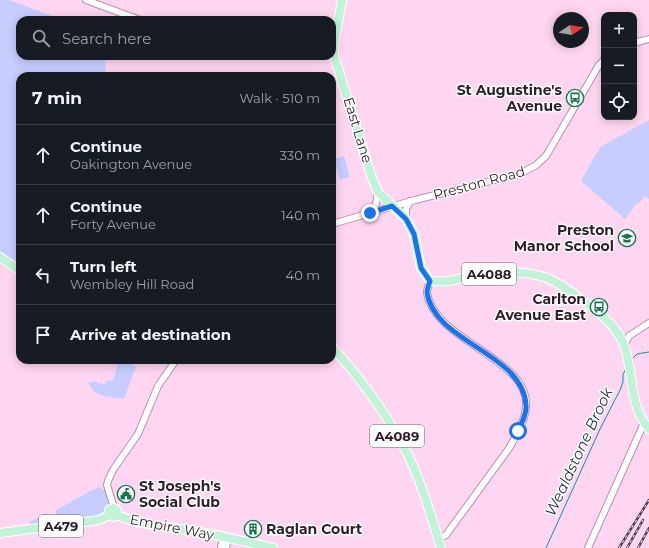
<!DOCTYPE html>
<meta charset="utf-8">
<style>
body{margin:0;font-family:Montserrat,sans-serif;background:#20242c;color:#f1f3f6}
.controls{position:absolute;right:12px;top:12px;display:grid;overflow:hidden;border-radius:8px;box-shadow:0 2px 10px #0003}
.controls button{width:36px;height:36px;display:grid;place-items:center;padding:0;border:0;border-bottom:1px solid #363941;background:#171b24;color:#f1f3f6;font:20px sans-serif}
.compass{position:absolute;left:553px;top:12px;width:36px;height:36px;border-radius:50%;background:#171b24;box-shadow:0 2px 10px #0003;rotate:78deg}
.stop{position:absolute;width:12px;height:12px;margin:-9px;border:3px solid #1a73e8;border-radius:50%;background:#fff}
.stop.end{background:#1a73e8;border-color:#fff;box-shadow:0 1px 4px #0008}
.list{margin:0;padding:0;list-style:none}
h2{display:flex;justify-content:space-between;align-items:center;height:52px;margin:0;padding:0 16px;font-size:17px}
h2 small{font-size:13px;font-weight:400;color:#9ea1a6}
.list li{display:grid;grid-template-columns:26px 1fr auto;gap:12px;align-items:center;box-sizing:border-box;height:60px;padding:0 16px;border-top:1px solid #363941}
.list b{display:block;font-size:15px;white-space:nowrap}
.list p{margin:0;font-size:13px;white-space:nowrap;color:#9ea1a6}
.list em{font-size:13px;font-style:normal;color:#9ea1a6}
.icon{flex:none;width:22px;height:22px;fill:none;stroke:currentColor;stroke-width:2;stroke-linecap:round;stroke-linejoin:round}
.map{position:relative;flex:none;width:649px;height:548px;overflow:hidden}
.search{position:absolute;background:#171b24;box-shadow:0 2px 10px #0003;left:16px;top:16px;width:320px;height:44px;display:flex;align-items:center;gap:10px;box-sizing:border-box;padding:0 14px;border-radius:12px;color:#9ea1a6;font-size:15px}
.panel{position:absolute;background:#171b24;box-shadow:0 2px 10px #0003;left:16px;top:72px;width:320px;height:292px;border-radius:12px}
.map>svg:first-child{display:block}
.green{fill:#c7cdfe}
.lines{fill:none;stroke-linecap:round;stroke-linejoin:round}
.stream{stroke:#138daa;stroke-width:1}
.minor-casing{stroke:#bd8dae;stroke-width:8}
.major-casing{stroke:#fff;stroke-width:10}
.minor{stroke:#fff;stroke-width:6}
.major{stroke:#c2f2d7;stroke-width:8}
.rail-casing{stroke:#523c4b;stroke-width:2.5}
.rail{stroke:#fff;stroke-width:1;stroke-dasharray:3;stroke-linecap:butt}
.route{stroke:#1a73e8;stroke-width:5}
.labels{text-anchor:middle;stroke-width:3;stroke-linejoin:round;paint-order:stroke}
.shield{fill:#fff;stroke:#6d6169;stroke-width:1}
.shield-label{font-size:13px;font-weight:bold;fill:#2f1d29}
.poi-label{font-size:14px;font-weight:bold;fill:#2f1d29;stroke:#fff;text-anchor:end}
.street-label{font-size:14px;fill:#2f1d29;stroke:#fff}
.water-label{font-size:15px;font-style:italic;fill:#1b333a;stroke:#fff}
</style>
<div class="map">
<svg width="649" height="548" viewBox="0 0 649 548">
<rect width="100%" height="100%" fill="#ffd6f1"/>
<g class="green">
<polygon points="0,0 9,0 64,20 20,20 20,56 105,56 106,76 20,76 20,267 6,256 4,253 0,252"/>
<polygon points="649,120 649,199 645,196 640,202 636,204 625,219 581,181 600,147"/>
<polygon points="344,156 350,177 340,180 334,159"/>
<polygon points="119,360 125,360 136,367 124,399 104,396 94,392 88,383 96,381 98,383 105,384 106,381 113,380"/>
<path d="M100 487 102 490H105C117 519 87 518 67 521V520H57L55 511 92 490Z"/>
<polygon points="47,513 48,518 43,519 43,523 31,525 29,522"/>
</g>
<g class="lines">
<g class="stream">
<polyline points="632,359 637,354 649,352"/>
<polyline points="546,548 600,429 620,390 623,382 623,374 626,369"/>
</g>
<defs>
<g id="minor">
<polyline points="86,0 140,20"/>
<polyline points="634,43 649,39"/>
<polyline points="370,213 376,204 378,192"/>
<polyline points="406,219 406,209 410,201"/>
<polyline points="332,224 415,200 519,174 535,166 546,156 599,65 604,60"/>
<path d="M430 281C429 284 427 289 427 293 434 341 531 359 526 407 525 422 516 435 510 447L446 535 438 539"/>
<polyline points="624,346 629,336 649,323"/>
<polyline points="114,508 107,485 108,481 113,470 138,434 158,386 176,360"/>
<polyline points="221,548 223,536"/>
<polyline points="226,548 228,537"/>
<polyline points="588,548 644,423"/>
</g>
<g id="major">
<path d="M342 0 334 44V55L372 178 378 192 406 219 414 234 421 268 430 281C436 281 442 282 448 281 454 281 460 278 466 277 492 273 522 269 547 278 562 284 574 294 586 303 603 316 618 327 625 348 634 376 629 406 649 429"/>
<polyline points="0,257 20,271"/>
<path d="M332 347C362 379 400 432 416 473 426 497 433 523 441 548"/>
<polyline points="109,515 109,510 114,508 117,510 117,515"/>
<polyline points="0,533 99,520 109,515 113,517 117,515 136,522 211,534 273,548"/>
</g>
</defs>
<use href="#minor" class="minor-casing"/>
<use href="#major" class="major-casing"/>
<use href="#minor" class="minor"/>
<use href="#major" class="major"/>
<defs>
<g id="rail">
<polyline points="619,548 649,500"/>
<polyline points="627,548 643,520"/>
<polyline points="638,548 649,528"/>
</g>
</defs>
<use href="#rail" class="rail-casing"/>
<use href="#rail" class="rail"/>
</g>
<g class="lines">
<path class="route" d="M370 213 392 206 406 219 414 234 421 268 430 281C429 284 427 289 427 293 435 343 523 353 526 405 527 413 522 423 518 431"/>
</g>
<defs>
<symbol id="bus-ring" viewBox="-11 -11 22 22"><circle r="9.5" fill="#fff" stroke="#15754c" stroke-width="1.5"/><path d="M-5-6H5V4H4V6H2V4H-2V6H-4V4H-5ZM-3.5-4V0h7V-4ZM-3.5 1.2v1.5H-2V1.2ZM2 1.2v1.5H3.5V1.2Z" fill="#15754c"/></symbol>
<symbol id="school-ring" viewBox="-11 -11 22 22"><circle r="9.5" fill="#fff" stroke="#15754c" stroke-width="1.5"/><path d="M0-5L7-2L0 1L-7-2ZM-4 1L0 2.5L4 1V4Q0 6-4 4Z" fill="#15754c"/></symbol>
<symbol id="civic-ring" viewBox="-11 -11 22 22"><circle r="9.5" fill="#fff" stroke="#15754c" stroke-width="1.5"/><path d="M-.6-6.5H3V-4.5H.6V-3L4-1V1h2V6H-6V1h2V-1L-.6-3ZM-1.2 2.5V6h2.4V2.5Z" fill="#15754c"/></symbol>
<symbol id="building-ring" viewBox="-11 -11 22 22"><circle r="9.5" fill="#fff" stroke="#15754c" stroke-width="1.5"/><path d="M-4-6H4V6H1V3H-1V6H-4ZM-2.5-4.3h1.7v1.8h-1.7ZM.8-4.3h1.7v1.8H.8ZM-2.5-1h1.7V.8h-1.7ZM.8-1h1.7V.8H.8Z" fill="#15754c"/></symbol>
</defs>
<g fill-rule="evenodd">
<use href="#bus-ring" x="565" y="88" width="20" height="20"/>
<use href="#school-ring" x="617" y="228" width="20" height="20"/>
<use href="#bus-ring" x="589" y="297" width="20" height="20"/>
<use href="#civic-ring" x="116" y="484" width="20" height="20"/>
<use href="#building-ring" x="243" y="519" width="20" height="20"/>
</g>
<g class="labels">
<g class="shield">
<rect x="462" y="263" width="54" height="22" rx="3"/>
<rect x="370" y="425" width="54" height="22" rx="3"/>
<rect x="39" y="515" width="44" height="22" rx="3"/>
</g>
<g class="shield-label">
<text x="489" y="279">A4088</text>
<text x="397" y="441">A4089</text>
<text x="61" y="531">A479</text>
</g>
<g class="poi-label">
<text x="562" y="95">St Augustine's<tspan x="562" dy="16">Avenue</tspan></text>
<text x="614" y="235">Preston<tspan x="614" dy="16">Manor School</tspan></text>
<text x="586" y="304">Carlton<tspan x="586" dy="16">Avenue East</tspan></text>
<text x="139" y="491" text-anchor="start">St Joseph's<tspan x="139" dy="16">Social Club</tspan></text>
<text x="266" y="534" text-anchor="start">Raglan Court</text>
</g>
<g class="street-label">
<text transform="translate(358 130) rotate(73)" y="5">East Lane</text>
<text transform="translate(479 183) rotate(-15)" y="5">Preston Road</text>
<text transform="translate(172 527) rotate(11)" y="5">Empire Way</text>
</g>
<g class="water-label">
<text transform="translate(579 452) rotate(-65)" y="5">Wealdstone Brook</text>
</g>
</g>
</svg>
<div class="controls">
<button>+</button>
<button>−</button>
<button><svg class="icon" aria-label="locate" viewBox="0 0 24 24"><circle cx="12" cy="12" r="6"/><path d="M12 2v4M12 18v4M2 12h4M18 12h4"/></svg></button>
</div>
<svg class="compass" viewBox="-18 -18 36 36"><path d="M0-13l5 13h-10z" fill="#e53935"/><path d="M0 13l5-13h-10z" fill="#9ea1a6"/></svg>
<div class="stop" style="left:518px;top:431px"></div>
<div class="stop end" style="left:370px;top:213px"></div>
<div class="search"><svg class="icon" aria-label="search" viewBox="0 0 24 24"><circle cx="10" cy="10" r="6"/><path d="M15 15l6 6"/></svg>Search here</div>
<section class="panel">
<h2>7 min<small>Walk · 510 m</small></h2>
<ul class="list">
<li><svg class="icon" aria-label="ahead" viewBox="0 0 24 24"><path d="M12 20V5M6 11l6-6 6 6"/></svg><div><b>Continue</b><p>Oakington Avenue</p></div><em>330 m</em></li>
<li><svg class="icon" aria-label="ahead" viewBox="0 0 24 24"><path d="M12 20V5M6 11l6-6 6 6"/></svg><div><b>Continue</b><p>Forty Avenue</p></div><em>140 m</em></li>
<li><svg class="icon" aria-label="left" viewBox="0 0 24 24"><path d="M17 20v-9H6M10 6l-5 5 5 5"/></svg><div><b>Turn left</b><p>Wembley Hill Road</p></div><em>40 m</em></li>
<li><svg class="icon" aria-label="arrive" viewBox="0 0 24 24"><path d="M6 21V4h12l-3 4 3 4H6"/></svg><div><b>Arrive at destination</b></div></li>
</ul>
</section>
</div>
